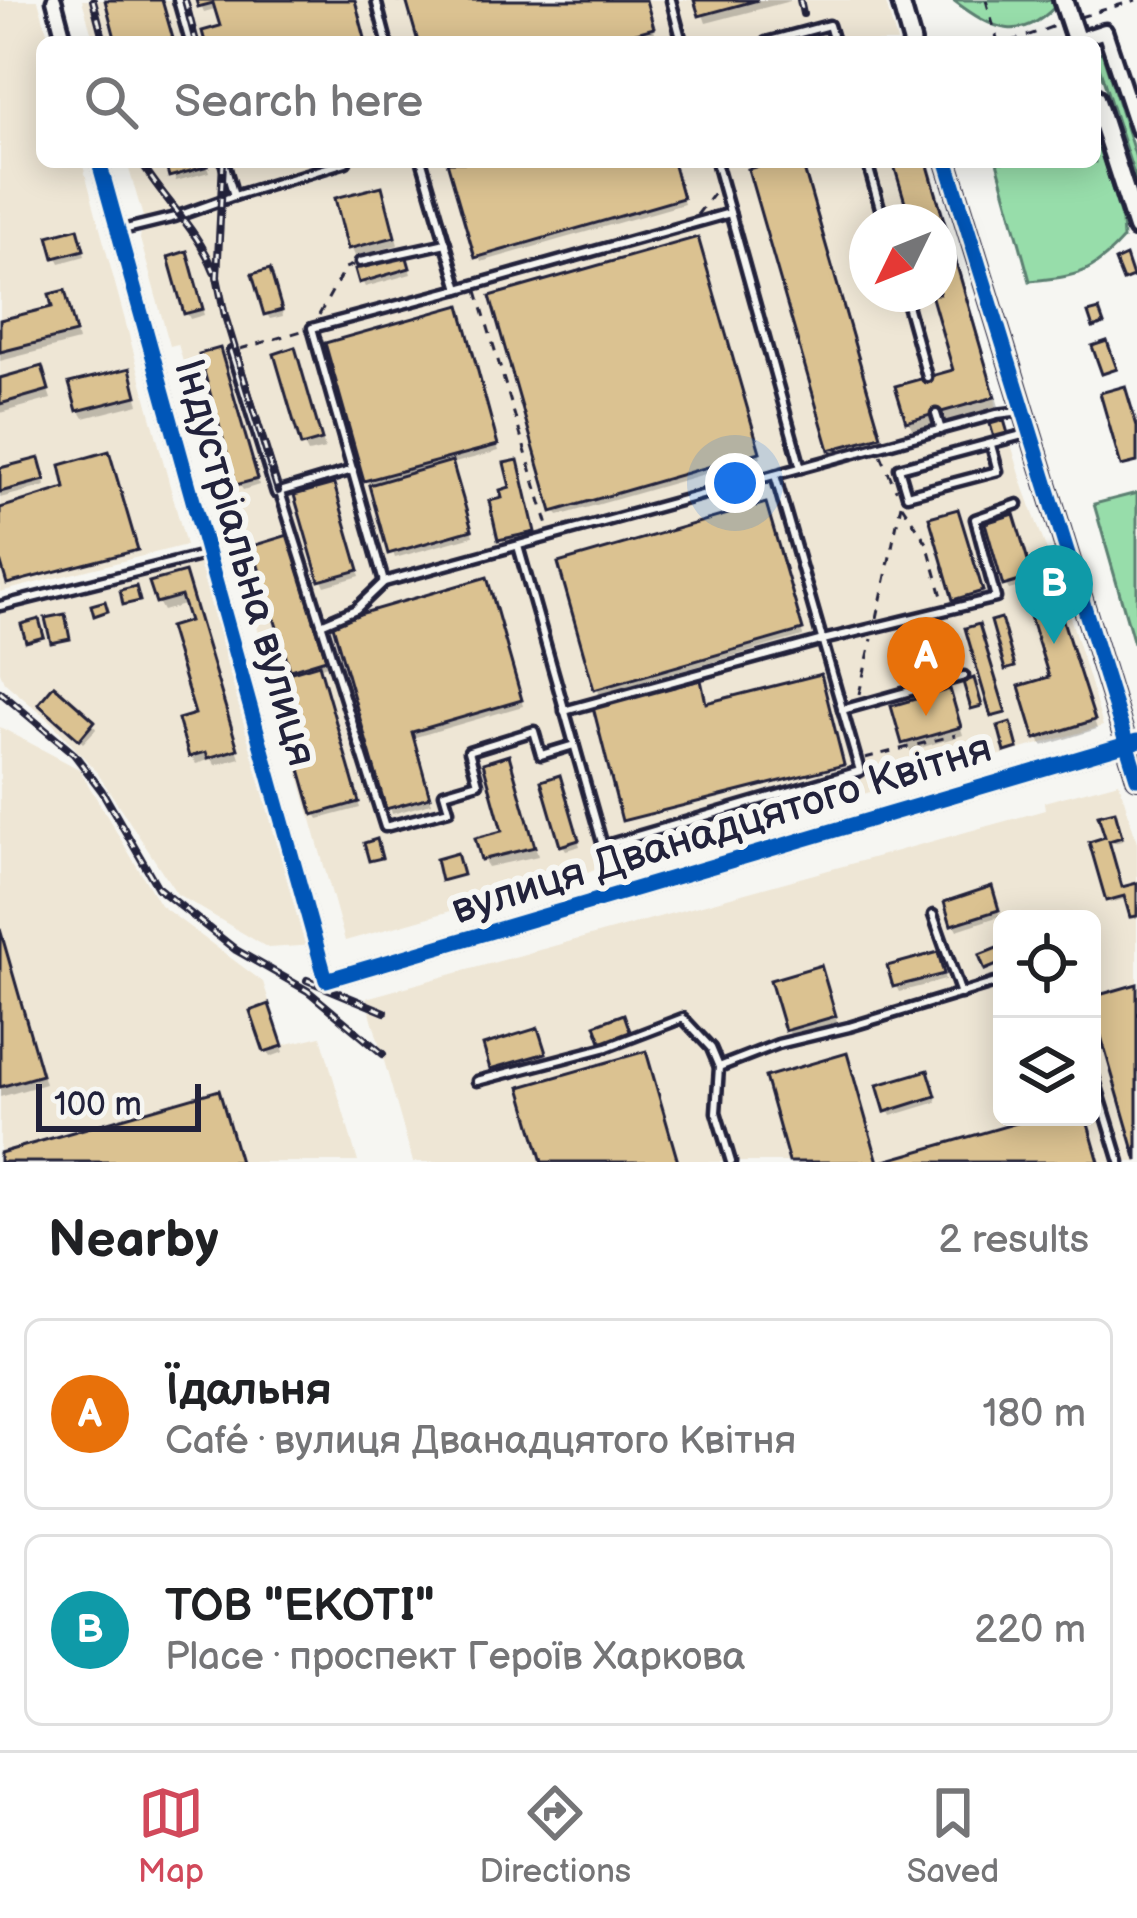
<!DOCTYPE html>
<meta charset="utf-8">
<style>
body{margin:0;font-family:"Balsamiq Sans",sans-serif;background:#f2f2f2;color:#202124}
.controls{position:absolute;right:36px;bottom:36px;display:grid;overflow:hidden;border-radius:18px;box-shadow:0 6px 30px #0003}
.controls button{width:108px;height:108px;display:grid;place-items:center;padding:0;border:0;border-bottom:3px solid #e0e0e0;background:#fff;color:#202124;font:60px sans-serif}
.compass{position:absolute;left:849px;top:204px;width:108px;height:108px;border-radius:50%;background:#fff;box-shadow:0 6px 30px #0003;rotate:227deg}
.scale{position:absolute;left:36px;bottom:30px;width:165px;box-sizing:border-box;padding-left:12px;border:6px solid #22223b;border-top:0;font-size:33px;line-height:42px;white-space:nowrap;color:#22223b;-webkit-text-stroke:9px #f6f6f2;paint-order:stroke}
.you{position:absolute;left:735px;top:483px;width:42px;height:42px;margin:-30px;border:9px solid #fff;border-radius:50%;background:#1a73e8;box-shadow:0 0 0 18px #1a73e833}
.badge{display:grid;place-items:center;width:78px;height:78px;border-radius:50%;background:#d1495b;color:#fff;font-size:39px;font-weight:700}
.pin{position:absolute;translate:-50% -99px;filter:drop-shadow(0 3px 6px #0008)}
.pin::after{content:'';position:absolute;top:63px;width:42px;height:36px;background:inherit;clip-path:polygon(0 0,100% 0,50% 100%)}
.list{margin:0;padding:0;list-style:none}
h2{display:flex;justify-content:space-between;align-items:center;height:156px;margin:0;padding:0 48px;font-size:51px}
h2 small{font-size:39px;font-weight:400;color:#757577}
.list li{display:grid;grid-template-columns:78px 1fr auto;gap:36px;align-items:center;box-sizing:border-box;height:192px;margin:0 24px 24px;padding:0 24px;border:3px solid #e0e0e0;border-radius:18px}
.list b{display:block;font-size:45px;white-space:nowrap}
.list p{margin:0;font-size:39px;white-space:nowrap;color:#757577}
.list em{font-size:39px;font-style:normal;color:#757577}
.icon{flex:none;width:66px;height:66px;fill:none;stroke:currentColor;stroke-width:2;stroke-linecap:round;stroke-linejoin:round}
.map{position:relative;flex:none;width:1137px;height:1162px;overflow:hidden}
.search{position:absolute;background:#fff;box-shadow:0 6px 30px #0003;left:36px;right:36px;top:36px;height:132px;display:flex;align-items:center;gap:30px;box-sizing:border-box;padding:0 42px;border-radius:18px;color:#757577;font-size:45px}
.sheet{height:588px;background:#fff}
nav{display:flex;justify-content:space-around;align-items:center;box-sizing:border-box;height:168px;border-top:3px solid #e0e0e0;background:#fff;font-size:33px;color:#757577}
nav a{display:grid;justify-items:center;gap:6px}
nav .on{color:#d1495b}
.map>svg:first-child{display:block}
.built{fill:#eee6d5;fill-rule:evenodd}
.green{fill:#97ddaa;stroke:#5c8072;stroke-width:3}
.shadow{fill:#0003}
.building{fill:#dbc291;stroke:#22223b;stroke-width:3}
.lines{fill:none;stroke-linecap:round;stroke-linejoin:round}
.service-casing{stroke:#22223b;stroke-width:15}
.minor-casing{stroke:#22223b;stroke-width:21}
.tertiary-casing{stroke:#22223b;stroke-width:24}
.secondary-casing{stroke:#22223b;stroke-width:26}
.path{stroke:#22223b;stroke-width:3;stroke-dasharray:9 9;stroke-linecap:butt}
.service{stroke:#f6f6f2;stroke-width:6}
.minor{stroke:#f6f6f2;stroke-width:12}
.tertiary{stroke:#f6f6f2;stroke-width:15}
.secondary{stroke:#f6f6f2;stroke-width:16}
.rail-casing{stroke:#22223b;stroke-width:8}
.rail{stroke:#f6f6f2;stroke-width:3;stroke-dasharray:9;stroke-linecap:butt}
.cycleway-casing{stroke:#f6f6f2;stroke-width:22}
.cycleway{stroke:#0057b8;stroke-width:15}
.labels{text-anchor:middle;stroke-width:12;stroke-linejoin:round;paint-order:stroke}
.street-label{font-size:42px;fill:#22223b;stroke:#f6f6f2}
</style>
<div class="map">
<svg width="1137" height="1162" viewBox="0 0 1137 1162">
<rect width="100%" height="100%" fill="#f6f6f2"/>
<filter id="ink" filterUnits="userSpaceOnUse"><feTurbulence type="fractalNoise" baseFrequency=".00833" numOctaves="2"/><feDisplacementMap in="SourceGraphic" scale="24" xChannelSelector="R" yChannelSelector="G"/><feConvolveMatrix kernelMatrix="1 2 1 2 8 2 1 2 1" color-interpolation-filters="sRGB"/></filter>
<g filter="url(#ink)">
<g class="built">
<polygon points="0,0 38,0 50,42 42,42 42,162 82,162 186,545 0,592"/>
<polygon points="82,0 885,0 897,42 94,42"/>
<path d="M127 162H927L995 397 998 420H1004L1024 488 1065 600 1103 726 345 941 178 344 170 346 140 239 143 217ZM867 222H939V294H867Z"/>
<polygon points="208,554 316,945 268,948 177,894 96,771 51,722 4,682 0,672 0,606"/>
<polygon points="0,727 79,769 160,905 263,982 283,1045 321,1036 358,1162 0,1162"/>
<path d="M1119 782 1137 843V1162H413L366 998 1045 810 1044 802ZM1002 919H1092V1117H1002Z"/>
</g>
<g class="green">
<path d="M953 0H1061C1023 45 994 31 953 0Z"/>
<polygon points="1102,52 1137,161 1137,184 1095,54"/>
<path d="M1099 145 1122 221 1123 239C1091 275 1077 276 1030 281L997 162H1095V146Z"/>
<polygon points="1137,493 1137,654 1094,504"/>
</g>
<g class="shadow">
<polygon points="199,0 354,0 365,42 208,42 223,28 218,8 204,12"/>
<polygon points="395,0 646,0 656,37 637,42 421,42 410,1 398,4"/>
<polygon points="698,0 790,0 790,1 706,23"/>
<polygon points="169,162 206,162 209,172 176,181"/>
<polygon points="450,162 672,162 684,204 481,262"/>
<polygon points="783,162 800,162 806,171 886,449 840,463 832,449 752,171"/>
<polygon points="896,162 929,162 1000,410 916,435 908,421 957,372 935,294 939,294 939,222 914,222"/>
<polygon points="381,189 386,198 398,245 355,256 351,247"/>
<polygon points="80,237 85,256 60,263 57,257"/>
<polygon points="700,246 761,458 558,516 555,510"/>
<polygon points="188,260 204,315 190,319 187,313"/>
<polygon points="408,263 411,274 365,287 362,281"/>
<polygon points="272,278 283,316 270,319 267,314"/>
<polygon points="63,293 68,302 78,341 0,361 0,323 56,309"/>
<polygon points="462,314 499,451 451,464 473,536 395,558 367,480 329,345"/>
<polygon points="294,351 299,359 325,449 308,453 304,445"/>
<polygon points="222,357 259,485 243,490 239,484"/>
<polygon points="41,369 51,399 0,413 0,381"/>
<polygon points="128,371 139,404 84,418 79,410"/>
<polygon points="41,467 46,486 0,498 0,471"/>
<polygon points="520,469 536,538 504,545 493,503 506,500 513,490"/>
<polygon points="336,493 360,576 325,586 322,580"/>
<polygon points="768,512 803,636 600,694 597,689"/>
<polygon points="957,512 985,600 961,607 956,599"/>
<polygon points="1016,523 1034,583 1009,590 1006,585"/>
<polygon points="289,544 327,665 318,668 360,808 319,819 316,814 296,674 293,669"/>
<polygon points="184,575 189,584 240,758 215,765 212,759 196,764 191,756 198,716 192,623 187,604 163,611 158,602"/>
<polygon points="489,587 523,706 412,738 431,803 392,814 336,624"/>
<polygon points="1056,605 1097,729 1043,746 1038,738 1052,679"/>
<polygon points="953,701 963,735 910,751 905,743"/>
<polygon points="41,704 93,723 96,729 83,743"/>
<polygon points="512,767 538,856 488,867 483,859 506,833"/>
<polygon points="562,784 580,846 566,850 563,845"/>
<polygon points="1113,814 1122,841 1108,844 1122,891 1137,886 1137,919 1135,919 1128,898 1110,903 1109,900 1093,844 1109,839 1102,817"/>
<polygon points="993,896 1000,916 957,930 954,924"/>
<polygon points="0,929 45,1084 0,1097"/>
<polygon points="940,961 945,980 899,992 896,986"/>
<polygon points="824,977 838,1025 792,1038 788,1030"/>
<polygon points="271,1014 284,1052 270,1057 267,1051"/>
<polygon points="540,1037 546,1059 496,1074 487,1047"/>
<polygon points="930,1079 937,1102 891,1116 888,1110"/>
</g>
<g class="building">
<polygon points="105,0 162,0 174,42 116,42"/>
<polygon points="196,0 355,0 366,42 205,42 202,31 220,26 213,3 198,7"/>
<polygon points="406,0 646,0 654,28 604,42 418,42"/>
<polygon points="694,0 758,0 699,16"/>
<polygon points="165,162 206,162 208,166 169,177"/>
<polygon points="447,162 673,162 683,198 475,258"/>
<polygon points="772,162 802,162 881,436 829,450 748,169"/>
<polygon points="893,162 927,162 995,397 906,422 895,386 953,370 931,294 939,294 939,222 911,222"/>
<polygon points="382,186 395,237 348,249 335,198"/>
<polygon points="78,228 84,250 54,258 48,236"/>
<polygon points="698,237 760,452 552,512 490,296"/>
<polygon points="187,251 203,309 184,314 168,257"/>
<polygon points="406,254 410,268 359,283 355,269"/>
<polygon points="1126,256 1133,277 1123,281 1115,261"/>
<polygon points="270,269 282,310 264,315 252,274"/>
<polygon points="65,290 76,333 0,352 0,320 52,307 49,294"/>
<polygon points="460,305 498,445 364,481 325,343"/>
<polygon points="1099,310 1104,324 1093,328 1088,313"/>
<polygon points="1107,341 1117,369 1102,374 1092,346"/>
<polygon points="295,347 322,440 301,446 274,354"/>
<polygon points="220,348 258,479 236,485 199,354"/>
<polygon points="42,366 49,390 0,404 0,378"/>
<polygon points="130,368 137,396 77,411 69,383"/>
<polygon points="1125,386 1137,426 1137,462 1121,466 1100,393"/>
<polygon points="1004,420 1009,437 995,441 990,424"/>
<polygon points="109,451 138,550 7,584 0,560 0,508 65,488 60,465"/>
<polygon points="39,458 45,480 0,492 0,468"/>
<polygon points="518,460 535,532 498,540 489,501 502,498 500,490 510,487 504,463"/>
<polygon points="452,461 472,530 388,554 369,485"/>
<polygon points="334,484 359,570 319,581 294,495"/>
<polygon points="766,503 803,630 594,690 558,563"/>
<polygon points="958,509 983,591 953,600 929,517"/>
<polygon points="1014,514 1033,577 1003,586 985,523"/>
<polygon points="288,535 326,659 290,670 252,546"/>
<polygon points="185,572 238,749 208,758 206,752 189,757 178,719 195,714 169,627 189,621 181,596 156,603 149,582"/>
<polygon points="487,577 522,700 412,732 430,797 386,809 332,622"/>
<polygon points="136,586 140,601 123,605 120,590"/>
<polygon points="105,601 108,611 94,616 91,605"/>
<polygon points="1057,602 1095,720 1035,739 1019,686 1049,677 1028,610"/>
<polygon points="65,614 70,639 51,643 45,618"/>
<polygon points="1001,618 1015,667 1005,670 991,621"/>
<polygon points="39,619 44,637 26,642 21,624"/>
<polygon points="979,624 1006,713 991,717 965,628"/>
<polygon points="319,664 359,802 313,815 274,677"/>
<polygon points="821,674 844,765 622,821 593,707 701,680 706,703"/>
<polygon points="974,678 982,706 971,709 963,682"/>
<polygon points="54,685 95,721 79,740 38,704"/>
<polygon points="950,689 961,727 902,744 891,706"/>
<polygon points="1011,722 1018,748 1005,752 998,726"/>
<polygon points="509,755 535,847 481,860 475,838 502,831 483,763"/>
<polygon points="560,775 579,840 560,846 541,781"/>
<polygon points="1115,811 1122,837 1109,841 1122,887 1137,883 1137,916 1130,917 1124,896 1106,901 1089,842 1105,837 1098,815"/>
<polygon points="377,839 382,858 369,861 364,843"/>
<polygon points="457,853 463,875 441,881 436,859"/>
<polygon points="992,886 999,910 951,925 944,902"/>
<polygon points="0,929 42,1075 0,1087"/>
<polygon points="1002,946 1002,963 985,970 979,955"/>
<polygon points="938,952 944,974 893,987 887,966"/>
<polygon points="821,965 836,1016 785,1031 770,980"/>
<polygon points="1137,984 1137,1161 1092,1005 1092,997"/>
<polygon points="269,1004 283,1046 264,1052 250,1011"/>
<polygon points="624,1014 631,1034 602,1044 595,1025"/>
<polygon points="538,1028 546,1053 490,1069 483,1045"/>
<polygon points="646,1051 678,1162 542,1162 520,1087"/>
<polygon points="847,1053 878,1162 789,1162 765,1077"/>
<polygon points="928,1070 936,1096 885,1112 877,1085"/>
<polygon points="219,1090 240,1162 0,1162 0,1153"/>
<polygon points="1031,1117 1086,1117 1099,1162 881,1162 1031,1119"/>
</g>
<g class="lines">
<defs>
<g id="service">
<polyline points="178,0 190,42"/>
<polyline points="376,0 387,42"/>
<polyline points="671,0 682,42"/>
<polyline points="766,42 829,25 834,42"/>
<polyline points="224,162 234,196 346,162"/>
<polyline points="422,162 459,289 312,328 384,582 997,414 1022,411"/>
<polyline points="716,162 801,468"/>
<polyline points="867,162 884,222"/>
<polyline points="118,231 175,217 234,196"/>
<polyline points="360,262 446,243"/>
<polyline points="459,289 730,213"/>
<polyline points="904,294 927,377"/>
<polyline points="232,352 276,493 353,470"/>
<polyline points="936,414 941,430"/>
<polyline points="991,445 998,471 907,495 899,468 1026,434"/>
<polyline points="280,492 385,827 449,810 444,793 478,783 469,751 534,731 541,755 574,745"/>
<polyline points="518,546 603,846 860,771 775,475"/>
<polyline points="0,606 208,554"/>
<polyline points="321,624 356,609 384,582"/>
<polyline points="842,710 964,676"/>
<polyline points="564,711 823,640 996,598 975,519 1018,504"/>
<polyline points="933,915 961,994"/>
<polyline points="719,1067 778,1044 849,1027 1002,981"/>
<polyline points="1092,1070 1120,1162"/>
<polyline points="477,1081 607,1047 683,1018 711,1048 719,1067 716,1112 731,1162"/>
</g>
<g id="minor">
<polyline points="54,0 65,42"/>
<polyline points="1077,40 1105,31 1137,128"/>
<polyline points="99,162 326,980 1127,744"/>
</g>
<g id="tertiary">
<polyline points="900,0 912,42"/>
<polyline points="947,162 1137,778"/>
</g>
<g id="secondary">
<polyline points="1063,0 1077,42"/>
<polyline points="1095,98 1137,228"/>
</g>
</defs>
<use href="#service" class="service-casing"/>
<use href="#minor" class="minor-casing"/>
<use href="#tertiary" class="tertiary-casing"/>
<use href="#secondary" class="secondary-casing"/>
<g class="path">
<polyline points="986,0 998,42"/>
<polyline points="1080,17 1136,0"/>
<polyline points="1010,42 1060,24"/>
<polyline points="697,215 713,194"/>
<polyline points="477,291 549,529"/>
<polyline points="319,315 345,268 353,265"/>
<polyline points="240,349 305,330"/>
<polyline points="881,455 896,490"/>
<polyline points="902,505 927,543 943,600"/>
<polyline points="877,618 901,504"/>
<polyline points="859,694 872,639"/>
<polyline points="865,758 956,735"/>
</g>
<use href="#service" class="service"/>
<use href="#minor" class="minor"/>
<use href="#tertiary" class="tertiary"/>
<use href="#secondary" class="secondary"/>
<defs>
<g id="rail">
<polyline points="93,0 104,42"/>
<polyline points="185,0 196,42"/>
<polyline points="800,0 803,14"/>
<path d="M141 162C164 200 198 230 214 271"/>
<polyline points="223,162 217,277 225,316 278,491"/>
<polyline points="0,692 74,754 102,791 158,888 236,950 308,991 383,1054"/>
<polyline points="307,980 385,1012"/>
</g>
</defs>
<use href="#rail" class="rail-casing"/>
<use href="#rail" class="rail"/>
<defs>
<g id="cycleway">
<polyline points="99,162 326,980 1137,741"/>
<polyline points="947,162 1137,778"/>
</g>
</defs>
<use href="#cycleway" class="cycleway-casing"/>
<use href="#cycleway" class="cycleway"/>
</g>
</g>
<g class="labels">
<g class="street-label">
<text transform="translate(247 562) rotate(74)" y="15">Індустріальна вулиця</text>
<text transform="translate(721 827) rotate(-17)" y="15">вулиця Дванадцятого Квітня</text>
</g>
</g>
</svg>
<div class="controls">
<button><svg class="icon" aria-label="locate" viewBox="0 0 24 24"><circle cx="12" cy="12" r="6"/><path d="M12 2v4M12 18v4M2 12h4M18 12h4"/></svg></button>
<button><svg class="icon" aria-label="layers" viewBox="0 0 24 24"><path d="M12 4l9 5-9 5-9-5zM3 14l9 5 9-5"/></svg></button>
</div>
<svg class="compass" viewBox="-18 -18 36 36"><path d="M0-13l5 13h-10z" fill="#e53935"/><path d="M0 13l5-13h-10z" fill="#757577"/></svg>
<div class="scale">100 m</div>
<div class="you"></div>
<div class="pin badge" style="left:926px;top:716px;background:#e8710a">A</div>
<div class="pin badge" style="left:1054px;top:644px;background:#0f9aa8">B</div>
<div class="search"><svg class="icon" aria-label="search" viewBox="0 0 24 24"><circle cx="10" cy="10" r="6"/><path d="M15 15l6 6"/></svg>Search here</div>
</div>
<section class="sheet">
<h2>Nearby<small>2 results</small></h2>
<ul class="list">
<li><span class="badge" style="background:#e8710a">A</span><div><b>Їдальня</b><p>Café · вулиця Дванадцятого Квітня</p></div><em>180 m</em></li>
<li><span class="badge" style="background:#0f9aa8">B</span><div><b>ТОВ &quot;ЕКОТI&quot;</b><p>Place · проспект Героїв Харкова</p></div><em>220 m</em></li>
</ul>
</section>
<nav>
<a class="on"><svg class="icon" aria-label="map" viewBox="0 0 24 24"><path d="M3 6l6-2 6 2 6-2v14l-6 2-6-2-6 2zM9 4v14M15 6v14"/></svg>Map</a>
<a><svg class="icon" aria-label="directions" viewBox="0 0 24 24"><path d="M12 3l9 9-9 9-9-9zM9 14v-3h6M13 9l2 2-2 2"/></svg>Directions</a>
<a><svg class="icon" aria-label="saved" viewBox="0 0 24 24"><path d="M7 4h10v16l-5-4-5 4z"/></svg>Saved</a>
</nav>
